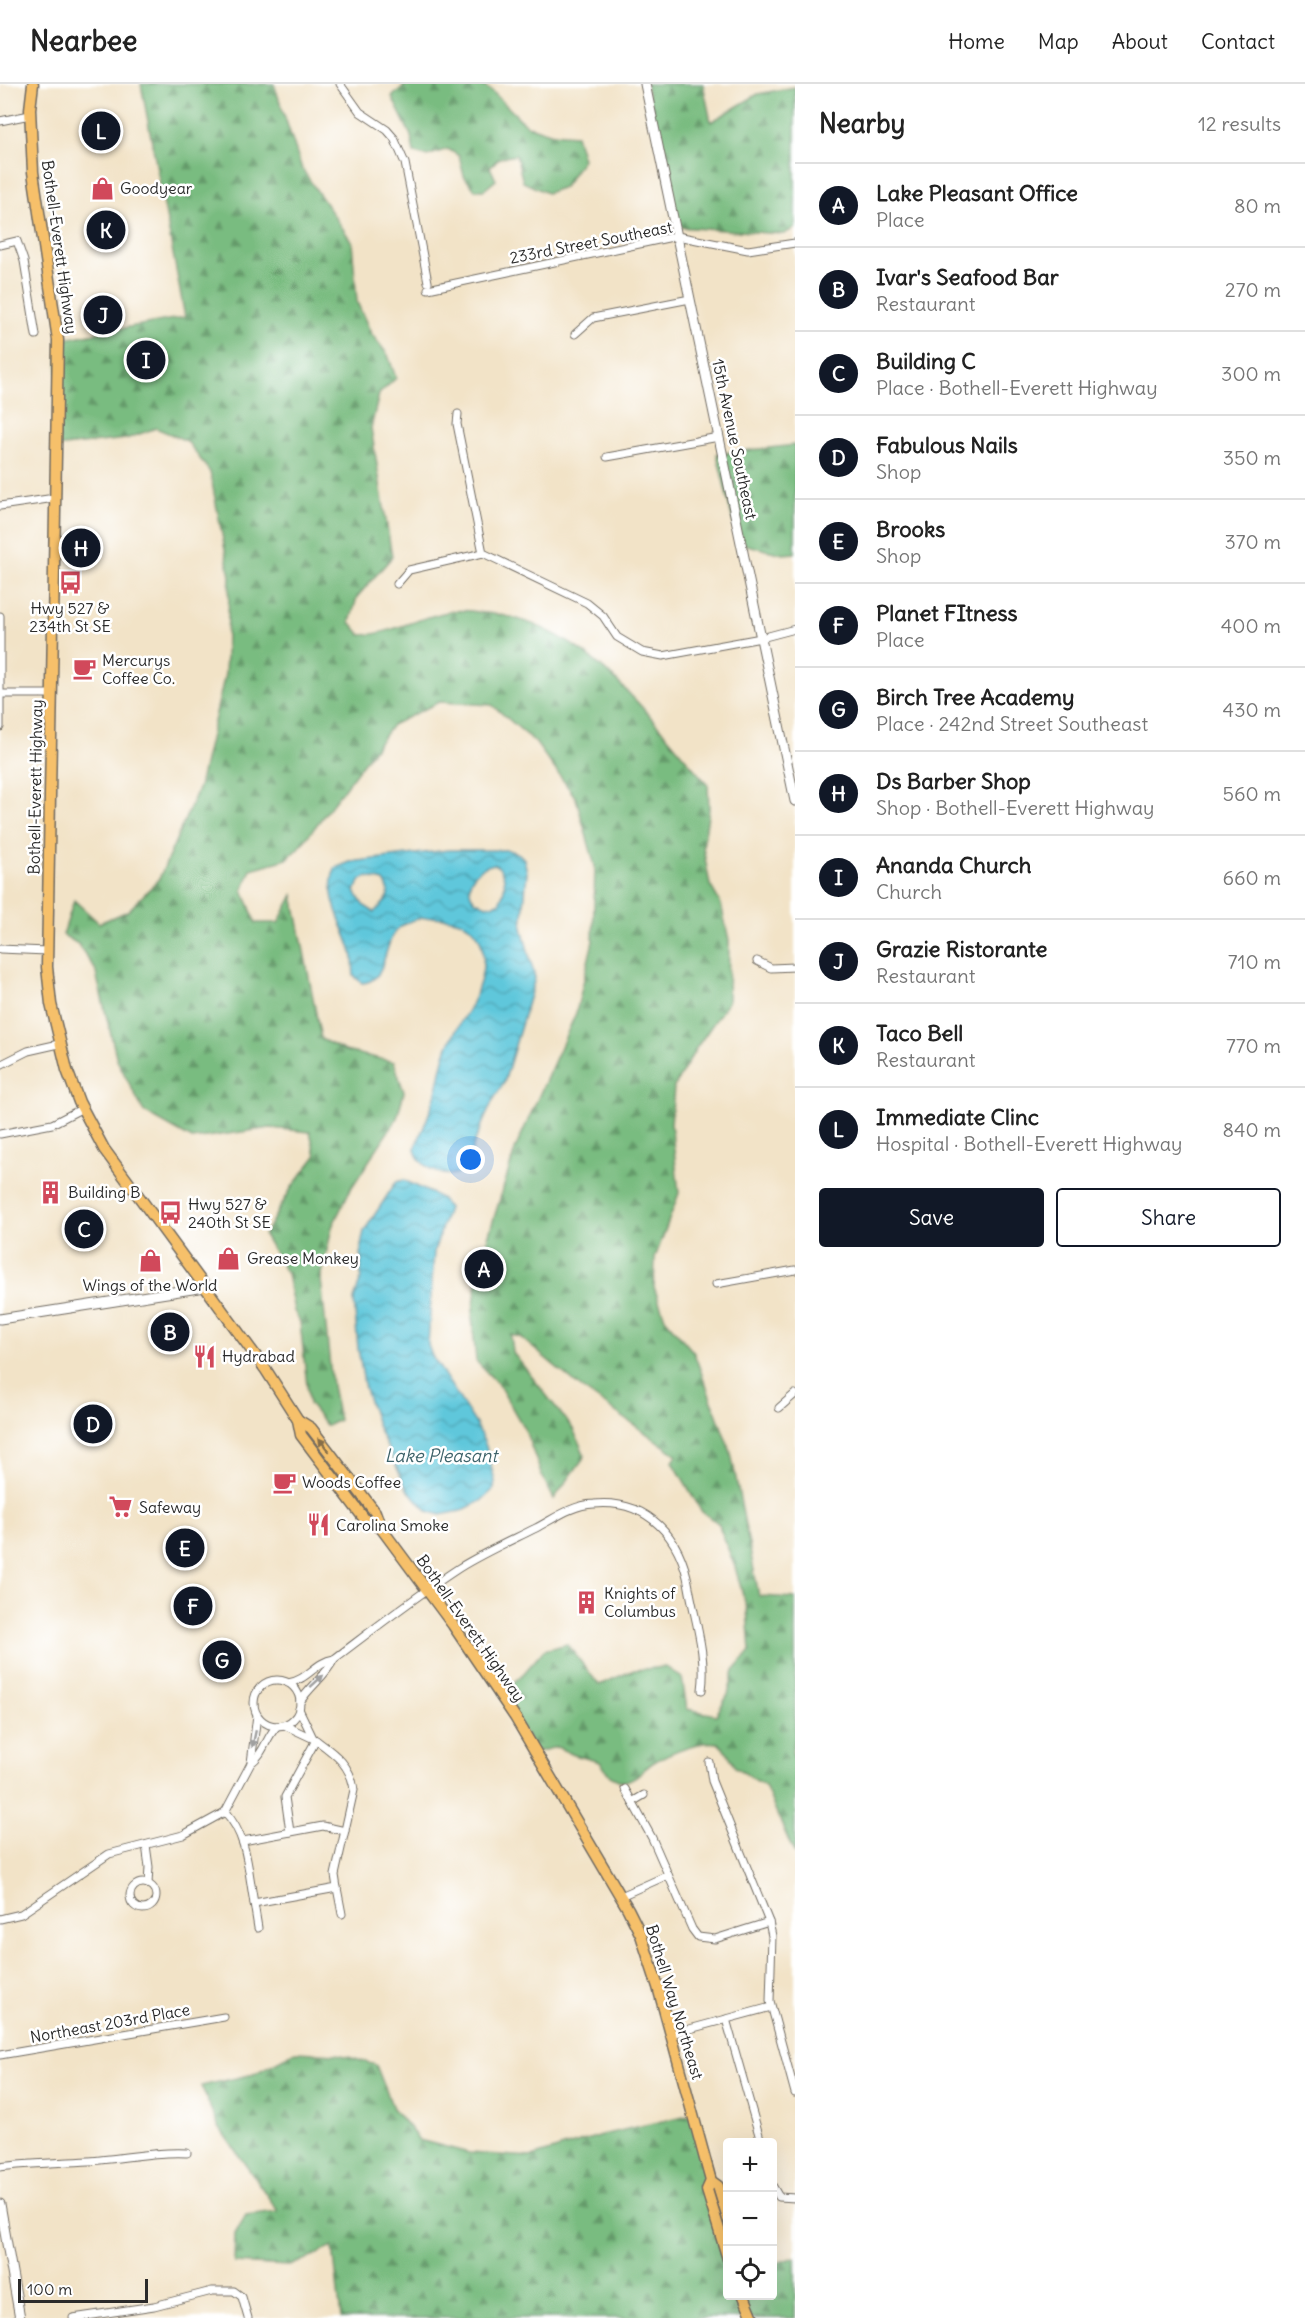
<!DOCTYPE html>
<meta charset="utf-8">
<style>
body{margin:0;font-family:Delius,sans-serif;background:#f2f2f2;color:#222}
.controls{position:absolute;right:18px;bottom:18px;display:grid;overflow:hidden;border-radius:6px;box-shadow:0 6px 24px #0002}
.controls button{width:54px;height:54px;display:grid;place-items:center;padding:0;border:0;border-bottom:2px solid #e0e0e0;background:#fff;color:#222;font:30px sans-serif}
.scale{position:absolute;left:18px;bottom:15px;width:130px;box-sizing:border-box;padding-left:6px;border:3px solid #2b2b2b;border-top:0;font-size:16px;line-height:21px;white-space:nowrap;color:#2b2b2b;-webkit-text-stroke:4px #fff;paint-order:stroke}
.you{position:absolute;left:471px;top:1076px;width:21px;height:21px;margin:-15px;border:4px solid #fff;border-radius:50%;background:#1a73e8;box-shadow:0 0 0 9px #1a73e833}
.badge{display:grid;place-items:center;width:39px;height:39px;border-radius:50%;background:#111827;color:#fff;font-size:20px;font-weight:700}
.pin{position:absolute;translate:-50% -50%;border:3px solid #fff;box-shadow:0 2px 6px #0006}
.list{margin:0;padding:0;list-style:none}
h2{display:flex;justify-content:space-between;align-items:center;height:78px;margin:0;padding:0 24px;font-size:26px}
h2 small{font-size:20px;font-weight:400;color:#767676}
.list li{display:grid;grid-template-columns:39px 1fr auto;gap:18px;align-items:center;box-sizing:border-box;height:84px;padding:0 24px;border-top:2px solid #e0e0e0}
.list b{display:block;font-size:22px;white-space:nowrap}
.list p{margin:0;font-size:20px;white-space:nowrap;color:#767676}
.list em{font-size:20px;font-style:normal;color:#767676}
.actions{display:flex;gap:12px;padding:18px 24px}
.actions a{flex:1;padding:14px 0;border:2px solid #111827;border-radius:6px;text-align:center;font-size:21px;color:#111827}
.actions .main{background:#111827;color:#fff}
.icon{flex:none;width:33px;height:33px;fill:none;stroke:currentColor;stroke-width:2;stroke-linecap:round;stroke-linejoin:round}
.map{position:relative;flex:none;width:795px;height:2234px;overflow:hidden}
header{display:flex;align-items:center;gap:36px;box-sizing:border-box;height:84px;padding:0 30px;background:#fff;border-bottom:2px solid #e0e0e0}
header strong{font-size:28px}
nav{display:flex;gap:33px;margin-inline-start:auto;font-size:21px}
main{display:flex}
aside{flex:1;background:#fff}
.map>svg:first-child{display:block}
.forest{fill:url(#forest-firs);stroke:#527456;stroke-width:1.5}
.water{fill:url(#water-waves);stroke:#457983;stroke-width:1.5;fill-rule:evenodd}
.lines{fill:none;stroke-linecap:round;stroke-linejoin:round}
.minor-casing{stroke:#716b62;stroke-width:9}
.tertiary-casing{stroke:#716b62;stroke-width:11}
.primary-casing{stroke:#716b62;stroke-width:13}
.minor{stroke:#fff;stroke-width:7}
.tertiary{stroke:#fff;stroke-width:9}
.primary{stroke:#f6c06b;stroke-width:10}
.oneway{fill:#866e48}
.oneway2{fill:#a0a0a0}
.labels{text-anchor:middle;stroke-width:5;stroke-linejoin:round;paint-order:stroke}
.poi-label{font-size:16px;fill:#2b2b2b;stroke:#fff;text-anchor:start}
.street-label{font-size:16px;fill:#2b2b2b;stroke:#fff}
.water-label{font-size:18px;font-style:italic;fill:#3d6269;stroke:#fff}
</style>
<header>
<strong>Nearbee</strong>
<nav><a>Home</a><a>Map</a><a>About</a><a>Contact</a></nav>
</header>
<main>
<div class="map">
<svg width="795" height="2234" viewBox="0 0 795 2234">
<defs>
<pattern id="forest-firs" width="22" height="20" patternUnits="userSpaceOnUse" patternTransform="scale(1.5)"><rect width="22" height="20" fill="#79bc80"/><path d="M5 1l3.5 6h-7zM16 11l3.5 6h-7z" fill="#639969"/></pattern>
<pattern id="water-waves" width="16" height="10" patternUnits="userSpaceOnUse" patternTransform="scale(1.5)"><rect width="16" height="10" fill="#5fc7db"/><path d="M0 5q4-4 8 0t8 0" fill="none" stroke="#4fa2b2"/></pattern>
</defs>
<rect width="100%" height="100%" fill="#fff"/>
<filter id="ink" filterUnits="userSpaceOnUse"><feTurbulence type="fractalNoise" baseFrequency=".0167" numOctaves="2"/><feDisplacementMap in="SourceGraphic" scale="12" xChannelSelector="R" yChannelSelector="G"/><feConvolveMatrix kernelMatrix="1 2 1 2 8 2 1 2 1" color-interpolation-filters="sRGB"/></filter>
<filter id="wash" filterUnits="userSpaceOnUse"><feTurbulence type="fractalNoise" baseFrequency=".008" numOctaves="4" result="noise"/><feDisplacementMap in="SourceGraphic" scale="24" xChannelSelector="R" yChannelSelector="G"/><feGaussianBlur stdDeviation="1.35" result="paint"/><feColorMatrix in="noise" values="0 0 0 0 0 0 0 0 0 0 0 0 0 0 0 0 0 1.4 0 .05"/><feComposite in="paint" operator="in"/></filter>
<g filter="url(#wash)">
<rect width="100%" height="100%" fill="#f2e3c7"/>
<g class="forest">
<path d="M141 0H274L302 85 352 158 357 218 371 249 388 271 396 294 379 310 371 344 392 473 357 513 350 538 361 551C394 550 421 531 454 527 464 525 476 528 486 529 587 539 646 630 708 701L709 725 703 763 710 801 721 820 729 856 728 918 697 963 674 1003 671 1040 679 1109 655 1174 654 1203 665 1234 694 1269 731 1369 759 1512 795 1514V1652L792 1668 795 1680V1771L765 1702 735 1683 728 1669 718 1659C700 1656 670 1668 654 1678 643 1685 636 1696 622 1698L610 1692 600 1678 574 1671 557 1663 536 1668 500 1611 524 1589 544 1566 567 1560 599 1601 634 1586 666 1583 682 1594 687 1625 716 1631 728 1611 734 1586 750 1567 747 1525 735 1483 718 1439 702 1428 673 1378 677 1371 580 1303 520 1253 511 1251 513 1269 573 1345 585 1372 554 1415 542 1392 525 1346 499 1301 476 1277 472 1233 480 1179 516 1063 576 929 593 857 595 782 576 714 535 658 492 621 439 618 392 641 303 759 287 775 251 785 243 806 256 839H278L293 811 321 955 345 967 394 978 404 1008 397 1034 350 1106 332 1143 321 1195 332 1302 339 1336 327 1342 309 1320 300 1238 294 1227 287 1190 264 1151 292 1103 316 1072 310 1048 270 1044 192 1055 144 1028 117 976 95 885 78 860 63 851 74 816 99 839 128 827 159 795 199 703 225 590 230 492 210 388 187 357 156 344 126 355 56 363 58 256 185 233Z"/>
<polygon points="406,0 480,0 492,7 526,41 550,49 576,51 583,75 564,103 547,109 523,98 516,71 499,74 490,83 496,96 484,106 475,106 464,92 459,72 448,65 427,72 414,69 411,52 392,13"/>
<polygon points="646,0 703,0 711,38 758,10 795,3 795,144 784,150 677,143"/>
<polygon points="795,361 795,469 783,470 738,459 717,370"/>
<polygon points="295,1968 338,1970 376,1981 393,2024 419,2056 469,2069 532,2073 602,2051 693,2030 727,2163 728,2212 772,2212 773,2180 795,2173 795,2234 341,2234 333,2163 290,2182 234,2179 235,2150 246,2131 278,2127 218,2042 201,2002 254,1990"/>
</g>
<g class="water">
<path d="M448 766H508L519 770 524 775 527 788 522 844 535 894 504 999 493 1016 474 1059 467 1085C451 1099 417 1085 415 1064 423 1046 430 1028 436 1009 440 994 442 979 447 965 453 948 463 936 471 921 486 891 495 844 452 835 436 832 413 832 400 843 381 858 389 898 362 899L354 892C353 885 354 876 352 869 345 842 323 813 335 784L350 778ZM494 780C508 787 506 807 499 819L487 822 474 816C462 798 477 784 494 780ZM367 793 384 797C394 811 385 819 374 828L363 821 355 807 361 796Z"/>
<polygon points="404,1096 441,1114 448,1124 434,1168 428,1261 432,1272 476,1340 486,1362 495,1397 494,1405 481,1417 461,1427 440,1431 428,1427 407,1405 379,1346 365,1305 358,1265 354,1215 361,1194 361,1162 364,1147 396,1098"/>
</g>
</g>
<g filter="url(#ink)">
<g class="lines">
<defs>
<g id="minor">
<polyline points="340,0 360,28 387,46 394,54 405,79 428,198"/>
<polyline points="0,37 30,31"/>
<polyline points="0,161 17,157 24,177 36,251"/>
<polyline points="428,205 677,152 748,166 795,159"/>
<polyline points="575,250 593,234 690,215"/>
<polyline points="458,330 457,340 483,469"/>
<polyline points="607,373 719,353"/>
<polyline points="0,422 55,414"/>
<polyline points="483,469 587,519 603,532 617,553 642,568 663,572 761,554 795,545"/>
<polyline points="397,500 409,486 483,469"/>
<polyline points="0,532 0,643"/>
<polyline points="1,610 52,610"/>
<polyline points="0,865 47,867"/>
<polyline points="757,877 771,884 795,883"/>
<polyline points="0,981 28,967 59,960"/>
<polyline points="0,1050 52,1040 83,1024"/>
<polyline points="716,1200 795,1186"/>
<polyline points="779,1324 795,1310"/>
<circle cx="277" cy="1619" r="23"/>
<path d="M288 1599C308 1596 315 1578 334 1575 375 1544 416 1512 459 1484 483 1469 510 1457 536 1444 555 1434 572 1421 594 1420 648 1415 681 1453 689 1503 695 1537 707 1571 702 1606"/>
<path d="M300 1618C310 1602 326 1592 334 1575"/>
<polyline points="299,1625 313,1654"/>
<polyline points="284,1641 316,1656"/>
<polyline points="709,1678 712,1697 769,1838 772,1852 770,1917 795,2009"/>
<polyline points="251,1679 257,1631"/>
<polyline points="625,1705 652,1754 692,1845 698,1853 715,1855 769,1838"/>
<polyline points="632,1718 644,1711"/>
<path d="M225 1728C248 1752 248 1787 254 1819L337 1804 335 1791 354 1706C351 1681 335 1670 316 1656L285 1713 290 1748"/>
<path d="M225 1728 251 1679C264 1670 266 1653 277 1642"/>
<polyline points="243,1757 323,1742 345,1747"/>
<polyline points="146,1761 149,1783 148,1800"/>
<circle cx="143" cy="1812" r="13"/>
<polyline points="337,1804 342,1830"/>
<polyline points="621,1812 668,1791"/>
<polyline points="254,1819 258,1844"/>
<polyline points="0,1835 21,1830 109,1770 183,1751 225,1728"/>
<polyline points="726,1935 761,2058"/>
<polyline points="671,1950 771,1923"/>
<polyline points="0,1971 224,1933"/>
<path d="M0 2083C30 2079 59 2079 89 2077 122 2075 154 2067 187 2069"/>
<polyline points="772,2101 779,2113 795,2114"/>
<polyline points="73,2234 154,2222 212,2207 234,2207 242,2213 248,2234"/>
</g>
<g id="tertiary">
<polyline points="645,0 795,717"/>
<polyline points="0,1235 205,1203"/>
<polyline points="0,2120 20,2234"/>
</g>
<g id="primary">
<polyline points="33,0 30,25 33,88 58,256 47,883 51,920 67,986 79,1018 104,1065 266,1286 298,1336 301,1351 366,1437 381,1444"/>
<polyline points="298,1336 311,1344 375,1428 381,1444 453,1541 515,1633 628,1825 641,1851 658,1903 711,2097 718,2102 728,2135"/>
<polyline points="711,2097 707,2106 728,2175"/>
<polyline points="744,2212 753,2234"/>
</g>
</defs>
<use href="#minor" class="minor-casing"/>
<use href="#tertiary" class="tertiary-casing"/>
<use href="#primary" class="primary-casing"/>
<use href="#minor" class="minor"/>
<use href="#tertiary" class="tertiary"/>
<use href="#primary" class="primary"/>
</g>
<defs><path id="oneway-solid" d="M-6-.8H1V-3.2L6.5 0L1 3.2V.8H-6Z" transform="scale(1.5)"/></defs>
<use class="oneway" href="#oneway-solid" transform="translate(324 1361) rotate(-127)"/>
<g class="oneway2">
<use href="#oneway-solid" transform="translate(317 1597) rotate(-42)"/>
<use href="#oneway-solid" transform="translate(254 1655) rotate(102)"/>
</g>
</g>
<defs>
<symbol id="shop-bare" viewBox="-9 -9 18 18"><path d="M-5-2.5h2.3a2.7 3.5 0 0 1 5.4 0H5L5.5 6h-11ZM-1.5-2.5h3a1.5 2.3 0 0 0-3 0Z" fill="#d1495b" stroke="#fff" stroke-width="2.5" paint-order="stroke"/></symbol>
<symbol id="bus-bare" viewBox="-9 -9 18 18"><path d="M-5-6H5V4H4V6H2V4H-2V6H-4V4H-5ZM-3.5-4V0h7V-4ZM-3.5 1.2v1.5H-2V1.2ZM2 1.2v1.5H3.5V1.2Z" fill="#d1495b" stroke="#fff" stroke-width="2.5" paint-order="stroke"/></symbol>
<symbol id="cafe-bare" viewBox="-9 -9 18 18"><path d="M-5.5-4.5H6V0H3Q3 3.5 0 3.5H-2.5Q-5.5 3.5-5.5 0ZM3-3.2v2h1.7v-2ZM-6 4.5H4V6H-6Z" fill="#d1495b" stroke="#fff" stroke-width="2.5" paint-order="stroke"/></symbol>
<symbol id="building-bare" viewBox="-9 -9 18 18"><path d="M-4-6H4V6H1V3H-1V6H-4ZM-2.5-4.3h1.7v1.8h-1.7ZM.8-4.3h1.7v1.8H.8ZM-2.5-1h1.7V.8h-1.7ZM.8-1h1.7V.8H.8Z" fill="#d1495b" stroke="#fff" stroke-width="2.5" paint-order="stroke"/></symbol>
<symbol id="restaurant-bare" viewBox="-9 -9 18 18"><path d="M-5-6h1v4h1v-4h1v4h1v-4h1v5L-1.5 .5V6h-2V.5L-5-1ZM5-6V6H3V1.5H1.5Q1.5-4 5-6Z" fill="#d1495b" stroke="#fff" stroke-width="2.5" paint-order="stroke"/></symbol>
<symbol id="supermarket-bare" viewBox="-9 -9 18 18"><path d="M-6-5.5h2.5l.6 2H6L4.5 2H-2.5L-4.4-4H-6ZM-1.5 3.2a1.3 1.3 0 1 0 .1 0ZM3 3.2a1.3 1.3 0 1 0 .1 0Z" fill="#d1495b" stroke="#fff" stroke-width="2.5" paint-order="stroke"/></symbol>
</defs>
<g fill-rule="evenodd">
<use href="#shop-bare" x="86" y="88" width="33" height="33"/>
<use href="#bus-bare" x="54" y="482" width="33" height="33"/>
<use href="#cafe-bare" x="68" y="568" width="33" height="33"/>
<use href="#building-bare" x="34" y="1092" width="33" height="33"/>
<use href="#bus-bare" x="154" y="1112" width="33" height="33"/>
<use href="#shop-bare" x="212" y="1158" width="33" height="33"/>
<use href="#shop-bare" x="134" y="1160" width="33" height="33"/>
<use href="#restaurant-bare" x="188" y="1256" width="33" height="33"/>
<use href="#cafe-bare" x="268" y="1382" width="33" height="33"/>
<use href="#supermarket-bare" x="104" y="1406" width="33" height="33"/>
<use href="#restaurant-bare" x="302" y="1424" width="33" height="33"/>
<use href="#building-bare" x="570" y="1502" width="33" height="33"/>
</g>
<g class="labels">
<g class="poi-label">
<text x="120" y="110">Goodyear</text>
<text x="70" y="530" text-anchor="middle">Hwy 527 &amp;<tspan x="70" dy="18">234th St SE</tspan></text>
<text x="102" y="582">Mercurys<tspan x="102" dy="18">Coffee Co.</tspan></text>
<text x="68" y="1114">Building B</text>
<text x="188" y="1126">Hwy 527 &amp;<tspan x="188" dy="18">240th St SE</tspan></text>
<text x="247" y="1180">Grease Monkey</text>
<text x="150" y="1207" text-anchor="middle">Wings of the World</text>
<text x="222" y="1278">Hydrabad</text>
<text x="302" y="1404">Woods Coffee</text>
<text x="139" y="1429">Safeway</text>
<text x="336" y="1447">Carolina Smoke</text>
<text x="604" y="1515">Knights of<tspan x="604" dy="18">Columbus</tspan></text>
</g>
<g class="street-label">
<text transform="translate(591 158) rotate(-11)" y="6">233rd Street Southeast</text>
<text transform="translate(60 163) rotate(82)" y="6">Bothell-Everett Highway</text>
<text transform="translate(735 355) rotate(78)" y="6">15th Avenue Southeast</text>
<text transform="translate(35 703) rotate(-89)" y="6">Bothell-Everett Highway</text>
<text transform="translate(471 1544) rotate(55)" y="6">Bothell-Everett Highway</text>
<text transform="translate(675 1918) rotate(73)" y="6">Bothell Way Northeast</text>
<text transform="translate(110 1939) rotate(-10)" y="6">Northeast 203rd Place</text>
</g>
<g class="water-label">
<text x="441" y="1378">Lake Pleasant</text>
</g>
</g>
</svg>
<div class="controls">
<button>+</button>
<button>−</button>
<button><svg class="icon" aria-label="locate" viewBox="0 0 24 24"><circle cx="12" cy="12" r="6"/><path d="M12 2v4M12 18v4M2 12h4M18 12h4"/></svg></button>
</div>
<div class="scale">100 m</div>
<div class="you"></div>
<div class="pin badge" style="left:484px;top:1185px">A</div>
<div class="pin badge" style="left:170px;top:1248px">B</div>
<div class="pin badge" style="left:84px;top:1145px">C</div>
<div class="pin badge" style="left:93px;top:1340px">D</div>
<div class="pin badge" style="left:185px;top:1464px">E</div>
<div class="pin badge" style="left:193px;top:1522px">F</div>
<div class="pin badge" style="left:222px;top:1576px">G</div>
<div class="pin badge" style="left:81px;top:464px">H</div>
<div class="pin badge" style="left:146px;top:276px">I</div>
<div class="pin badge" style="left:103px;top:231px">J</div>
<div class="pin badge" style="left:106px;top:146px">K</div>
<div class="pin badge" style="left:101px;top:47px">L</div>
</div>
<aside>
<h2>Nearby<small>12 results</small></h2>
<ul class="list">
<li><span class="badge">A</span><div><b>Lake Pleasant Office</b><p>Place</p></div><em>80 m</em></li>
<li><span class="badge">B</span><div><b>Ivar's Seafood Bar</b><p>Restaurant</p></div><em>270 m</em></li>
<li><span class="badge">C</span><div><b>Building C</b><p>Place · Bothell-Everett Highway</p></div><em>300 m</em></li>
<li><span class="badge">D</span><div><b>Fabulous Nails</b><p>Shop</p></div><em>350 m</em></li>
<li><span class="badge">E</span><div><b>Brooks</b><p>Shop</p></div><em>370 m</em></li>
<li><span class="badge">F</span><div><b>Planet FItness</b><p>Place</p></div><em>400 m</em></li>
<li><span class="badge">G</span><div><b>Birch Tree Academy</b><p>Place · 242nd Street Southeast</p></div><em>430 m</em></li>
<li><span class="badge">H</span><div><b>Ds Barber Shop</b><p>Shop · Bothell-Everett Highway</p></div><em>560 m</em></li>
<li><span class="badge">I</span><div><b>Ananda Church</b><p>Church</p></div><em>660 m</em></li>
<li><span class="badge">J</span><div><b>Grazie Ristorante</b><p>Restaurant</p></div><em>710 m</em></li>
<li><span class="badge">K</span><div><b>Taco Bell</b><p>Restaurant</p></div><em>770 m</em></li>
<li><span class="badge">L</span><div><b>Immediate Clinc</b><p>Hospital · Bothell-Everett Highway</p></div><em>840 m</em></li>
</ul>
<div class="actions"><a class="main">Save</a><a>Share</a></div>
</aside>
</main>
